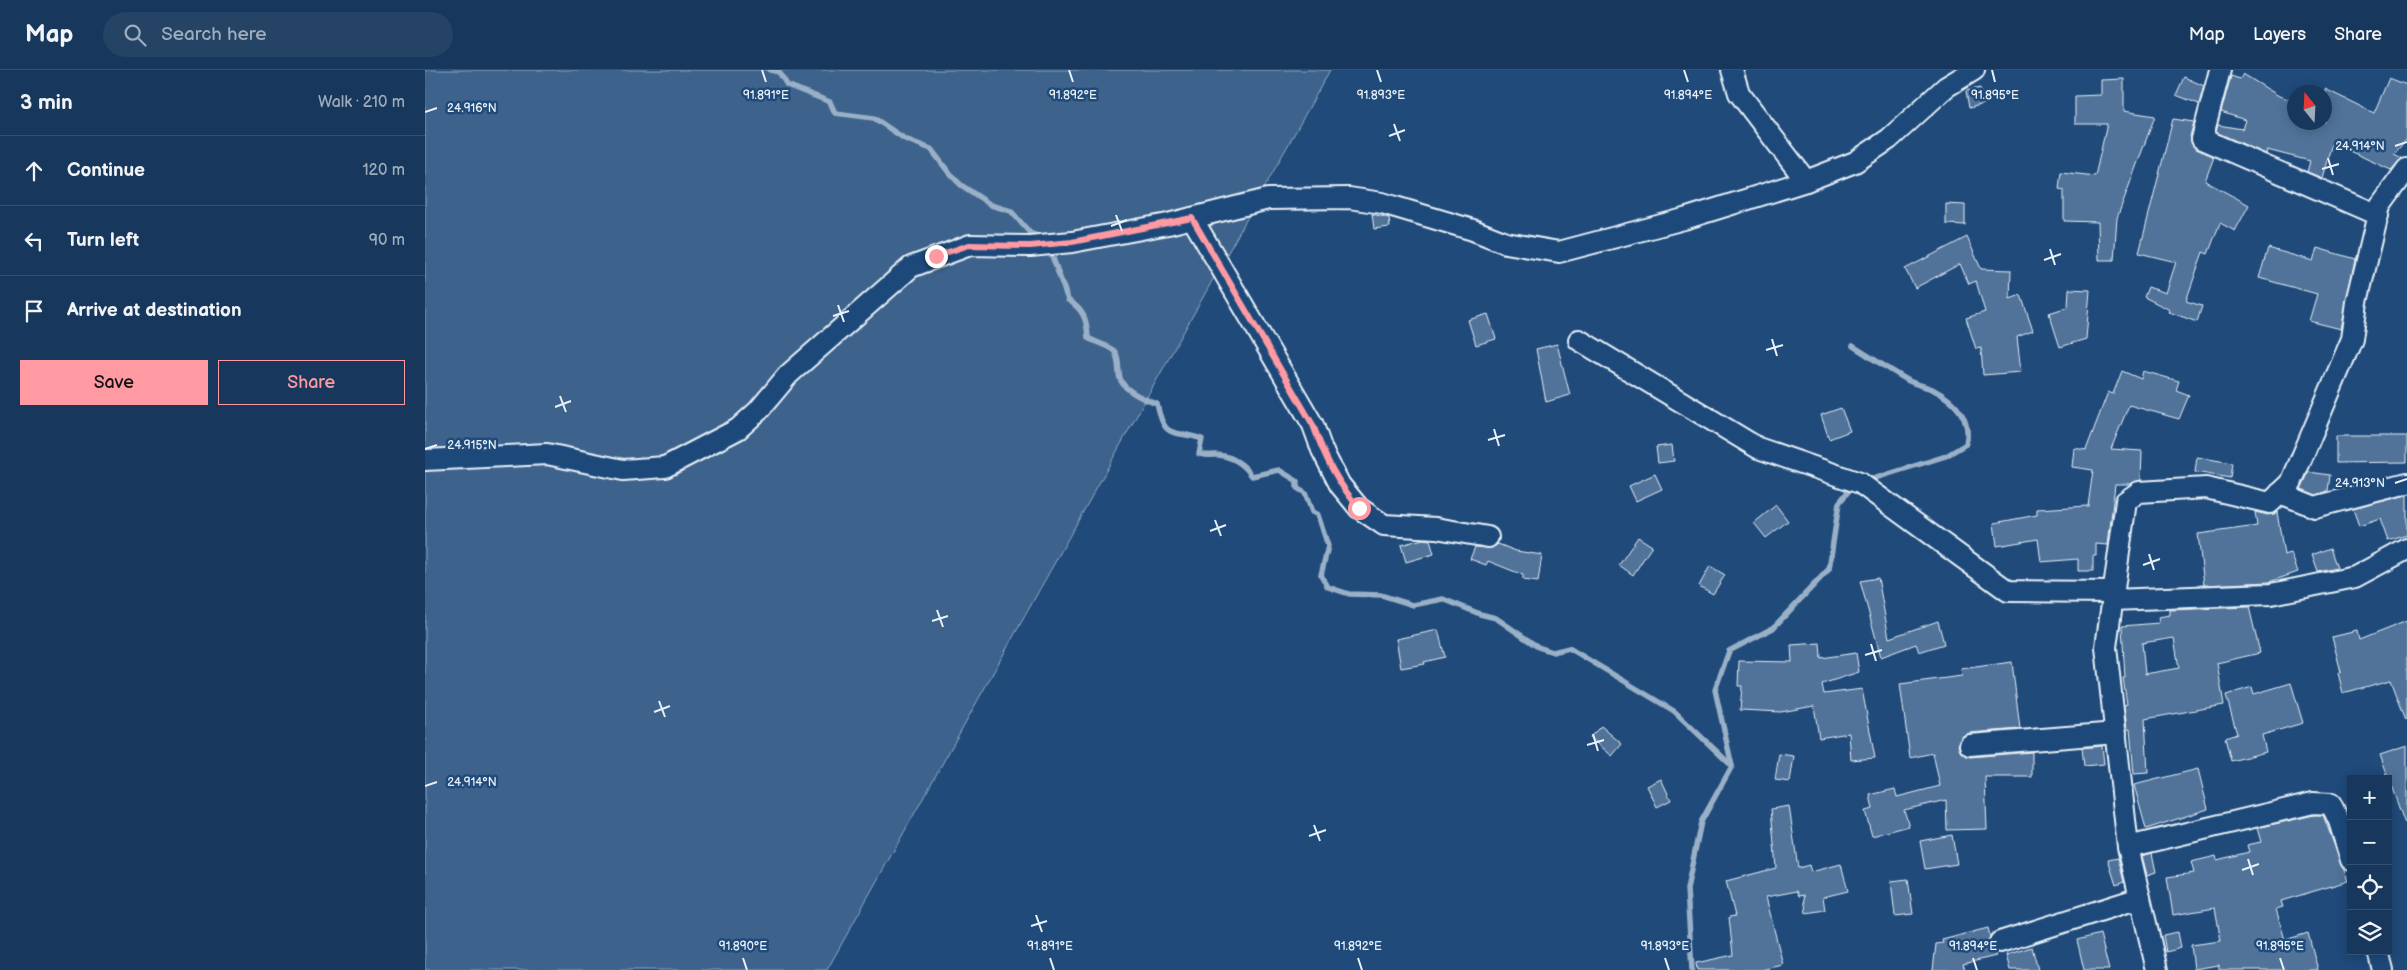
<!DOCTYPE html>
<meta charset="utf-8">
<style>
body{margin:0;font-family:"Balsamiq Sans",sans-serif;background:#244365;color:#f1f3f6}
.controls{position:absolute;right:15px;bottom:15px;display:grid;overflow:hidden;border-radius:0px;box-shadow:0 2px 12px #0003}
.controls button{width:45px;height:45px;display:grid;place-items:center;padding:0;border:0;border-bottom:1px solid #365272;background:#17385c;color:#f1f3f6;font:25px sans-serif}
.compass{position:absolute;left:1862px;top:15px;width:45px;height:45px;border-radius:50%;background:#17385c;box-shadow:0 2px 12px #0003;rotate:342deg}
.stop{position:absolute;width:15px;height:15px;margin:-11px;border:4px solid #ff9aa2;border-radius:50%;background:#fff}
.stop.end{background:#ff9aa2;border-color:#fff;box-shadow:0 1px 5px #0008}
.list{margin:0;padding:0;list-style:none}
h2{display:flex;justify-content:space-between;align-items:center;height:65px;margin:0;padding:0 20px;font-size:21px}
h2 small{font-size:16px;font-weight:400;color:#9eacbb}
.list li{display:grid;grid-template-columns:32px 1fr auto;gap:15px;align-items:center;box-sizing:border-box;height:70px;padding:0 20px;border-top:1px solid #365272}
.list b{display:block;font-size:19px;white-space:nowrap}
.list em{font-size:16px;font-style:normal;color:#9eacbb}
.actions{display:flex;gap:10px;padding:15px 20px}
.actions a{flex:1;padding:11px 0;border:1px solid #ff9aa2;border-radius:0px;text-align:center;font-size:18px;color:#ff9aa2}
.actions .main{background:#ff9aa2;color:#111}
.icon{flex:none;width:28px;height:28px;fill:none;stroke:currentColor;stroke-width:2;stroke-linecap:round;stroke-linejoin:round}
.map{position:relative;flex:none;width:1982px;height:900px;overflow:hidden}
header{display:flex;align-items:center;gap:30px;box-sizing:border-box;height:70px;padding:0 25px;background:#17385c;border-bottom:1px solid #365272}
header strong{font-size:24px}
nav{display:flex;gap:28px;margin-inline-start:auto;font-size:18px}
.search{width:350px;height:45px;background:#244365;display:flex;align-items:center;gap:12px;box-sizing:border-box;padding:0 18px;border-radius:28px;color:#9eacbb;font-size:19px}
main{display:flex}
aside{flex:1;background:#17385c}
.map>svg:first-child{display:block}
.green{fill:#3c628c;stroke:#92aac2}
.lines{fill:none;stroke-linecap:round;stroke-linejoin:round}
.stream{stroke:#9ab0c7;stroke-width:5.5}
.building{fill:#517399;stroke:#e8f1f8;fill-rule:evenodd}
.minor-casing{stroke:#e8f1f8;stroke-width:24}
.minor{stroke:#1f4a7a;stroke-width:20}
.route{stroke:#ff9aa2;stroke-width:6}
.ticks{fill:none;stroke:#e8f1f8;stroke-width:2}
.ticks-label{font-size:12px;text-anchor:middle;fill:#e8f1f8;stroke:#1f4a7a;stroke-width:5;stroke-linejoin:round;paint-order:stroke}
</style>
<header>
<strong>Map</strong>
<div class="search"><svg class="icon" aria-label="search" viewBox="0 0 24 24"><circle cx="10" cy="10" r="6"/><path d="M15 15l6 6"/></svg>Search here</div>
<nav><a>Map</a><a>Layers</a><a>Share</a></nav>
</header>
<main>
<aside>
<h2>3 min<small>Walk · 210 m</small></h2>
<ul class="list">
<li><svg class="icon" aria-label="ahead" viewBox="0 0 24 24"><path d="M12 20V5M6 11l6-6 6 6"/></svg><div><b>Continue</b></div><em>120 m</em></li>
<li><svg class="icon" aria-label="left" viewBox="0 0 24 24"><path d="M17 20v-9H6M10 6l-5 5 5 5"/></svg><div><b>Turn left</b></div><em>90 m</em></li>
<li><svg class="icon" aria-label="arrive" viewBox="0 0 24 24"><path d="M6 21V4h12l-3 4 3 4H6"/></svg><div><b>Arrive at destination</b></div></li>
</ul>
<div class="actions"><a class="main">Save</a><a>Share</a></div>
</aside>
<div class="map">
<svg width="1982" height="900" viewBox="0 0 1982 900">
<rect width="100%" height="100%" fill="#1f4a7a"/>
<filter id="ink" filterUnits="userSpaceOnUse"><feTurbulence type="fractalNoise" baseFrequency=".02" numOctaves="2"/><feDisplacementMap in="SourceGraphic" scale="10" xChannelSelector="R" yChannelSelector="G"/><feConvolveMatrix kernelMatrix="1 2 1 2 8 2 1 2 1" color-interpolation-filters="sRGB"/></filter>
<g filter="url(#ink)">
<polygon class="green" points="0,0 905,0 402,900 0,900"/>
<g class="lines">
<g class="stream">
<polyline points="345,0 354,2 362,15 405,32 410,43 449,48 480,69 506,79 525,104 536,115 566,135 586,141 605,163 617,168"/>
<path d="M625 180 643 230C659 240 662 250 663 268 670 272 681 275 688 280 697 287 690 305 698 314 705 323 721 330 732 334 740 371 747 359 777 369L774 384C780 386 784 385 790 385 806 385 819 394 827 406L854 400 872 411V418L880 423 887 442 893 445 903 476 896 505 903 517 924 524 956 525 988 535 1018 529 1055 544 1071 548 1113 577 1128 582 1144 578 1249 641 1307 696"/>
<path d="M1428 276C1447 288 1465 300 1484 311 1492 315 1501 316 1509 320 1530 331 1547 349 1541 374L1521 386 1441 411"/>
<polyline points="1267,900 1262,819 1276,752 1307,696 1290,620 1304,581 1348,558 1404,499 1414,433 1429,414"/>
</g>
</g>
<g class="building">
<polygon points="1818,4 1854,26 1870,31 1870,52 1900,52 1900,19 1949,43 1964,8 1982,15 1982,69 1969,84 1977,88 1966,100 1907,73 1897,108 1882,102 1885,91 1842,80 1841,84 1791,62 1793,55 1817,59 1820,50 1796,42 1806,6 1815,9"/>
<polygon points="1759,7 1779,16 1774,34 1751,25"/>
<polygon points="1699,9 1699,41 1730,46 1692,148 1689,190 1674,190 1673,152 1639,151 1639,120 1634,119 1636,102 1670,106 1682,54 1650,54 1650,26 1676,25 1676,10"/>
<polygon points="1555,18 1559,34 1544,38 1541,21"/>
<polygon points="1748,49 1769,52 1765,66 1768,76 1789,87 1780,111 1824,135 1810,161 1795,153 1783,184 1778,182 1761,231 1777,236 1772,252 1744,242 1745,240 1719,227 1723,217 1741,223 1751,192 1714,183"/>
<polygon points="1521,134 1540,135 1540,155 1521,154"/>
<polygon points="947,144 964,148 965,157 949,159"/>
<polygon points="1542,167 1556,199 1586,200 1585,229 1596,225 1608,261 1592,267 1596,302 1558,305 1556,278 1551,279 1541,248 1560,242 1551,211 1544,214 1535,194 1490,218 1480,199"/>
<polygon points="1843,178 1888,191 1892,178 1930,189 1916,259 1884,251 1892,224 1834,208"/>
<polygon points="1644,219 1665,220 1661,269 1635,277 1624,243 1643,237"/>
<polygon points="1063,244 1071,269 1051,275 1043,250"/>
<polygon points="1132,274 1145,325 1121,332 1111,279"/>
<polygon points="1697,301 1716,309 1718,301 1754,311 1751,320 1764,325 1754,349 1704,335 1686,379 1717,381 1716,410 1704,414 1690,414 1683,475 1671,474 1671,486 1668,486 1668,501 1653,501 1653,489 1616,492 1613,469 1572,476 1569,453 1612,445 1612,439 1663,436 1668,400 1647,397 1649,378 1661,380 1683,322 1688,324"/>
<polygon points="1416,338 1425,361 1404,369 1396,345"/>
<polygon points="1911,366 1982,366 1982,392 1911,393"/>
<polygon points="1247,375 1249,391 1233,393 1231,377"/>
<polygon points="1772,387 1807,393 1805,408 1770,402"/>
<polygon points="1884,402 1905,405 1903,421 1891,425 1876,419"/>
<polygon points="1230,404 1237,419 1211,431 1204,416"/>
<polygon points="1982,425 1982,465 1963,471 1955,449 1934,456 1928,439"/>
<polygon points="1351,435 1363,451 1341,468 1329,453"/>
<polygon points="1830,442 1843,445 1852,442 1859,485 1866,483 1873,502 1844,512 1779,515 1773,464 1832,456"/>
<polygon points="1213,467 1227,476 1208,505 1194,495"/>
<polygon points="998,469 1005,470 1009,484 981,492 976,475"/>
<polygon points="1073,474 1091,481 1117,485 1113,512 1098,510 1098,505 1063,491 1061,495 1045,489 1050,477 1067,478"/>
<polygon points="1905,478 1912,498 1893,502 1887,485"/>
<polygon points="1285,496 1300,505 1288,524 1274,516"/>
<polygon points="1453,508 1464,568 1513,551 1519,574 1494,582 1491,574 1456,587 1435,511"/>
<path d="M1824 537 1835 583 1792 593 1799 635 1720 649 1723 703 1709 704 1705 659H1702L1699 635 1702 634 1698 608H1700L1697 556 1734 553 1733 547 1745 545V540ZM1749 568 1754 598 1720 604 1717 573Z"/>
<polygon points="1982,551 1982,649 1981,650 1966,610 1918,623 1913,603 1916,602 1907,567 1932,561 1934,570"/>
<polygon points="1013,560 1020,587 999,592 1000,594 976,598 971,569"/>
<polygon points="1395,573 1396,588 1431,583 1434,602 1397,614 1399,624 1437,619 1450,688 1426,690 1424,663 1394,668 1389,636 1356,642 1315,640 1317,616 1313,616 1314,591 1367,592 1366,575"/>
<polygon points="1587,592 1595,659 1544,663 1535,670 1533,676 1540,685 1545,687 1607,682 1607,707 1560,707 1562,759 1522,760 1521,730 1479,740 1484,756 1447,766 1440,741 1448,739 1445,725 1470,719 1472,727 1515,716 1508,683 1485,688 1475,614 1537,606 1536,599"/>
<polygon points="1866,613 1878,653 1837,665 1841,682 1806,691 1800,668 1812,664 1801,625 1827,617 1829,624"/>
<polygon points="1176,656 1197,674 1187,686 1165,667"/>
<polygon points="1677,676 1679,694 1659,696 1657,678"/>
<polygon points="1982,676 1982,754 1980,754 1955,685"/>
<polygon points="1354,684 1369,686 1365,712 1350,710"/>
<polygon points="1773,699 1783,739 1721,759 1709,715"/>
<polygon points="1236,709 1246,730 1232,737 1222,716"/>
<polygon points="1364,736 1373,798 1384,795 1386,802 1416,794 1423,821 1398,827 1400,840 1381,843 1379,825 1374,826 1372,821 1341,827 1358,895 1336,900 1272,900 1271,893 1308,885 1304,847 1310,846 1301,811 1351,798 1346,739"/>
<polygon points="1889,745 1898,745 1923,811 1856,831 1858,837 1851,839 1860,870 1883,863 1893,900 1794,900 1794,895 1769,899 1766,875 1796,871 1790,838 1748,845 1742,807 1769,803 1766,792 1791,786 1792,790 1824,782 1822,775 1836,772 1832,758"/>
<polygon points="1527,765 1532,794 1500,799 1495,771"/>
<polygon points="1727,783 1731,802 1722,805 1717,786"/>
<polygon points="1693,788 1699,812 1691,815 1683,790"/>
<polygon points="1483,809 1488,844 1470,846 1466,811"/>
<polygon points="1563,858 1565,866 1564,875 1571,886 1538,894 1540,900 1508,900 1511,874 1518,873 1517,870"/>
<polygon points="1753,862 1756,878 1741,882 1738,865"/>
<polygon points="1675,864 1684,900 1659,900 1652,870"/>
<polygon points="1607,877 1613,900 1585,900 1581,885"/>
</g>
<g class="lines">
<defs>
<g id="minor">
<polyline points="1795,0 1777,69 1953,145"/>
<polyline points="1381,111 1430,92 1464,69 1521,17 1549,0"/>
<polyline points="767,148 888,355 897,380 915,415 934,438 959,455 1011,458 1063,467"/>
<polyline points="1154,270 1333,378 1435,413 1583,521 1688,522"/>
<polyline points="0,390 122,384 198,400 240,397 313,359 333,341 363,305 486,197 545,175 605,176 647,172 743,154 843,129 924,128 957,133 1048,160 1081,173 1134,182 1259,149 1381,111 1314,23 1307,0"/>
<polyline points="1855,423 1890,437 1982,413"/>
<polyline points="1687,530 1846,524 1930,507 1982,479"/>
<polyline points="1545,675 1691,663"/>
<polyline points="1703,777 1888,733 1906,734 1914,751 1926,790"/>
<polyline points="1575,872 1715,828"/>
<polyline points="1953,881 1958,900"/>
<polyline points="1732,900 1703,777 1681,577 1701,431 1714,422 1781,418 1845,433 1866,413 1927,269 1932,232 1955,136 1982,99"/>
</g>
</defs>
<use href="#minor" class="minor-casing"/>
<use href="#minor" class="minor"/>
</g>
</g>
<g class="lines" filter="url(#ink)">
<path class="route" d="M511 186 544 175 605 176 647 172 767 148 888 355C900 388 912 412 934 438"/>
</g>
<path class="ticks" d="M337 0 341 12M644 0 648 12M952 0 956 12M1259 0 1263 12M1567 0 1570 12M0 42 12 38M969 54 975 71M964 66 980 60M1970 76 1982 72M1903 88 1908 105M1897 99 1914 94M691 145 697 161M686 156 702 150M1625 179 1630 195M1619 190 1636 184M413 235 419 252M408 246 424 241M1347 269 1352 286M1341 280 1358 275M135 326 141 342M130 337 146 331M1069 359 1074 376M1063 370 1080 365M0 379 12 375M1970 413 1982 409M790 450 796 466M785 461 801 455M1724 484 1729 500M1718 495 1735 489M512 540 518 557M507 551 523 546M1446 574 1451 591M1440 585 1457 580M234 631 240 647M229 642 245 636M1168 664 1173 681M1162 675 1179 670M0 716 12 712M889 755 895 771M884 766 901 760M1823 789 1828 805M1817 800 1834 794M611 845 617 862M606 856 622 851M318 888 322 900M625 888 629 900M933 888 937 900M1240 888 1244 900M1548 888 1552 900M1855 888 1859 900"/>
<g class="ticks-label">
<text x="341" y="29">91.891°E</text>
<text x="648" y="29">91.892°E</text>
<text x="956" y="29">91.893°E</text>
<text x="1263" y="29">91.894°E</text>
<text x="1570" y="29">91.895°E</text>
<text x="47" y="42">24.916°N</text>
<text x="1935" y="80">24.914°N</text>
<text x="47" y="379">24.915°N</text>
<text x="1935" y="417">24.913°N</text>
<text x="47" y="716">24.914°N</text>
<text x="318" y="880">91.890°E</text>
<text x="625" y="880">91.891°E</text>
<text x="933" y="880">91.892°E</text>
<text x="1240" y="880">91.893°E</text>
<text x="1548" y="880">91.894°E</text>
<text x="1855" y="880">91.895°E</text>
</g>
</svg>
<div class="controls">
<button>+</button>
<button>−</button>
<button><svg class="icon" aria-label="locate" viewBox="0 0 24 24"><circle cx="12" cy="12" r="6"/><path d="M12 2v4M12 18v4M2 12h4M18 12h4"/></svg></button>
<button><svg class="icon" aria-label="layers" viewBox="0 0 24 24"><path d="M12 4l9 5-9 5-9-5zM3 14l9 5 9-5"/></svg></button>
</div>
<svg class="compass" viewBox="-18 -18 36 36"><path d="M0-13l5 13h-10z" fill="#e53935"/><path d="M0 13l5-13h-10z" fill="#9eacbb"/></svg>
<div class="stop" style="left:934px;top:438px"></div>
<div class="stop end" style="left:511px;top:186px"></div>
</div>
</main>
